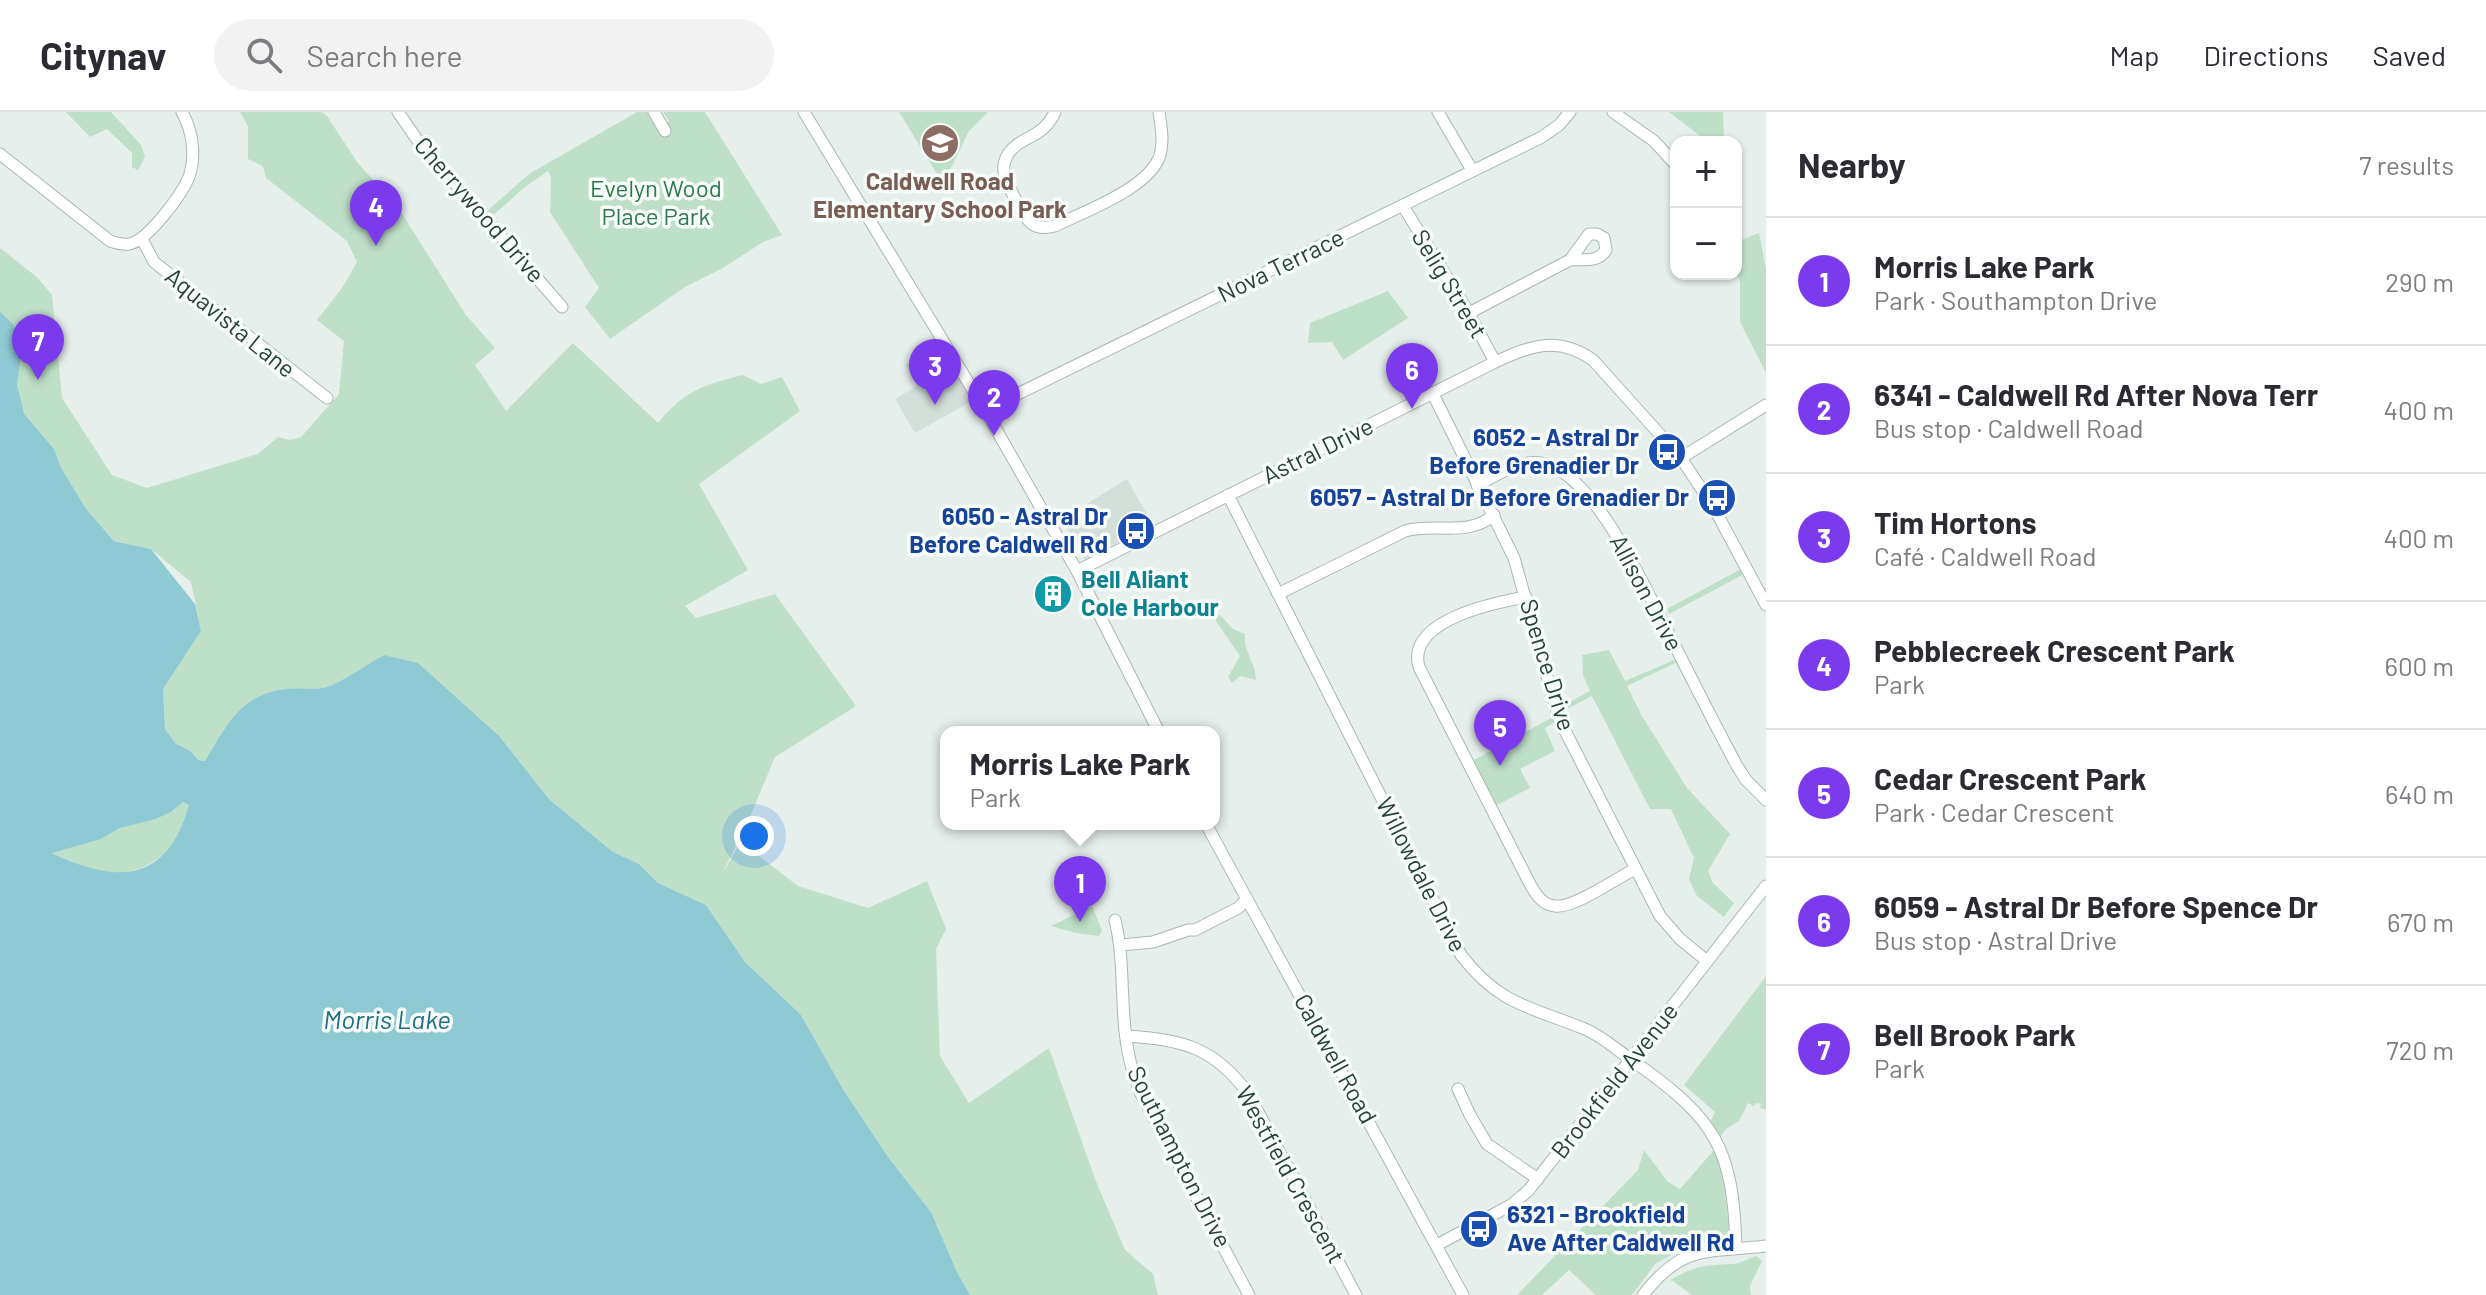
<!DOCTYPE html>
<meta charset="utf-8">
<style>
body{margin:0;font-family:Barlow,sans-serif;background:#f2f2f3;color:#2b2b33}
.controls{position:absolute;right:24px;top:24px;display:grid;overflow:hidden;border-radius:16px;box-shadow:0 2px 6px #0004}
.controls button{width:72px;height:72px;display:grid;place-items:center;padding:0;border:0;border-bottom:2px solid #e1e1e2;background:#fff;color:#2b2b33;font:40px sans-serif}
.you{position:absolute;left:754px;top:724px;width:28px;height:28px;margin:-20px;border:6px solid #fff;border-radius:50%;background:#1a73e8;box-shadow:0 0 0 12px #1a73e833}
.badge{display:grid;place-items:center;width:52px;height:52px;border-radius:50%;background:#7c3aed;color:#fff;font-size:26px;font-weight:700}
.pin{position:absolute;translate:-50% -66px;filter:drop-shadow(0 2px 4px #0008)}
.pin::after{content:'';position:absolute;top:42px;width:28px;height:24px;background:inherit;clip-path:polygon(0 0,100% 0,50% 100%)}
.popup{position:absolute;left:940px;top:614px;width:280px;height:104px;box-sizing:border-box;display:grid;place-content:center;border-radius:16px;background:#fff;filter:drop-shadow(0 2px 6px #0005);font-size:26px;white-space:nowrap;color:#7c7c81}
.popup b{font-size:30px;color:#2b2b33}
.popup::after{content:'';position:absolute;left:50%;top:100%;margin-left:-16px;border:16px solid transparent;border-top-color:#fff}
.list{margin:0;padding:0;list-style:none}
h2{display:flex;justify-content:space-between;align-items:center;height:104px;margin:0;padding:0 32px;font-size:34px}
h2 small{font-size:26px;font-weight:400;color:#7c7c81}
.list li{display:grid;grid-template-columns:52px 1fr auto;gap:24px;align-items:center;box-sizing:border-box;height:128px;padding:0 32px;border-top:2px solid #e1e1e2}
.list b{display:block;font-size:30px;white-space:nowrap}
.list p{margin:0;font-size:26px;white-space:nowrap;color:#7c7c81}
.list em{font-size:26px;font-style:normal;color:#7c7c81}
.icon{flex:none;width:44px;height:44px;fill:none;stroke:currentColor;stroke-width:2;stroke-linecap:round;stroke-linejoin:round}
.map{position:relative;flex:none;width:1766px;height:1183px;overflow:hidden}
header{display:flex;align-items:center;gap:48px;box-sizing:border-box;height:112px;padding:0 40px;background:#fff;border-bottom:2px solid #e1e1e2}
header strong{font-size:38px}
nav{display:flex;gap:44px;margin-inline-start:auto;font-size:28px}
.search{width:560px;height:72px;background:#f2f2f3;display:flex;align-items:center;gap:20px;box-sizing:border-box;padding:0 28px;border-radius:44px;color:#7c7c81;font-size:30px}
main{display:flex}
aside{flex:1;background:#fff}
.map>svg:first-child{display:block}
.built{fill:#d4dfda}
.green{fill:#bfe0c8}
.water{fill:#8ec9d4;fill-rule:evenodd}
.lines{fill:none;stroke-linecap:round;stroke-linejoin:round}
.minor-casing{stroke:#a8b8b2;stroke-width:13}
.minor{stroke:#fff;stroke-width:11}
.labels{text-anchor:middle;stroke-width:7;stroke-linejoin:round;paint-order:stroke}
.education-label{font-size:24px;font-weight:bold;fill:#785e54;stroke:#f7fbf9}
.park-label{font-size:24px;fill:#2d7a4b;stroke:#f7fbf9}
.street-label{font-size:24px;fill:#24423a;stroke:#f7fbf9}
.transit-label{font-size:24px;font-weight:bold;fill:#164399;stroke:#f7fbf9;text-anchor:end}
.culture-label{font-size:24px;font-weight:bold;fill:#0d838f;stroke:#f7fbf9;text-anchor:start}
.water-label{font-size:26px;font-style:italic;fill:#1c6f80;stroke:#f7fbf9}
</style>
<header>
<strong>Citynav</strong>
<div class="search"><svg class="icon" aria-label="search" viewBox="0 0 24 24"><circle cx="10" cy="10" r="6"/><path d="M15 15l6 6"/></svg>Search here</div>
<nav><a>Map</a><a>Directions</a><a>Saved</a></nav>
</header>
<main>
<div class="map">
<svg width="1766" height="1183" viewBox="0 0 1766 1183">
<rect width="100%" height="100%" fill="#e6efeb"/>
<g class="built">
<polygon points="941,233 972,289 915,321 895,287 917,274 906,253"/>
<polygon points="1127,367 1152,411 1085,448 1062,407"/>
</g>
<g class="green">
<polygon points="66,0 111,0 141,33 145,45 138,58 132,55 132,41 107,17 90,25"/>
<path d="M240 0H322L327 4 357 50 399 97 466 203 495 236 475 253 506 299 573 231 658 311C685 278 703 273 743 263L761 272 782 265 800 299 699 372 748 458 685 494 696 506 775 482 856 594 775 645 749 707 721 764 741 730 798 774 868 796 927 769 946 817 936 837 940 944 969 991 1049 936 1095 1067 1125 1138 1153 1162 1158 1183H970L957 1160 931 1100 888 1045 844 979 801 903 745 850 706 793 658 771 639 752 613 740 549 687 500 625 384 543C369 551 338 573 323 576 311 578 298 575 285 577 241 583 225 614 205 649L198 648 191 639 176 632 165 617 163 576 201 519 191 470 151 437 115 429 85 399 23 312 0 222V136L38 166 52 183 62 286 112 363 147 376 258 342 278 325 290 328 301 325 339 282 344 229 317 208 342 176 357 150 347 129 266 66 263 54 248 47V14Z"/>
<polygon points="637,0 648,0 657,16 669,9 663,0 705,0 782,123 763,130 723,156 685,175 610,227 585,195 599,176 550,100 551,65 548,59 525,75 490,106 485,101 529,62"/>
<polygon points="899,0 988,0 969,19 948,62 939,65"/>
<polygon points="1669,0 1723,0 1724,30 1708,30"/>
<polygon points="1759,121 1766,157 1766,261 1740,210 1740,168 1736,161 1736,130"/>
<polygon points="1388,179 1408,206 1343,248 1332,230 1308,231 1310,211"/>
<polygon points="1741,457 1744,462 1669,502 1667,497"/>
<path d="M1220 503 1233 517 1245 522C1243 539 1256 551 1256 568L1240 564 1232 571 1228 565 1240 544 1216 509 1215 506Z"/>
<polygon points="1609,538 1625,569 1679,546 1680,549 1627,574 1642,604 1687,676 1730,722 1708,759 1713,771 1734,791 1724,805 1697,784 1689,767 1694,746 1671,697 1650,697 1592,584 1563,599 1561,595 1590,579 1583,563 1582,543"/>
<polygon points="1553,605 1555,610 1545,616 1555,639 1520,657 1530,676 1495,694 1472,649"/>
<path d="M183 690 189 693C186 703 184 714 179 723 173 736 164 743 153 750 118 772 84 755 50 740L101 727 120 716 139 710 156 707 171 700Z"/>
<polygon points="1092,794 1102,818 1099,824 1076,821 1051,814"/>
<polygon points="1766,864 1766,998 1760,996 1761,992 1756,991 1754,994 1748,991 1739,1009 1726,1017 1719,1026 1708,1015 1715,1000 1684,973"/>
<polygon points="1644,1038 1668,1070 1680,1077 1714,1038 1723,1062 1730,1126 1689,1134 1656,1151 1632,1183 1596,1183 1569,1158 1542,1183 1517,1183 1638,1058"/>
<path d="M1757 1144 1762 1149 1750 1174 1751 1183H1692L1671 1168C1693 1154 1707 1153 1732 1152 1740 1152 1749 1146 1757 1144Z"/>
</g>
<path class="water" d="M0 200 12 211 17 220 21 243 17 273 24 302 54 337 61 356 86 397 114 429 151 437 195 492 201 519 163 577 165 617 176 632 191 639 198 648 205 649C226 614 240 583 285 577 298 575 311 578 323 576 338 573 369 551 384 543L418 551 500 625 549 687 613 740 639 752 658 771 706 793 745 850 801 903 844 979 888 1045 931 1100 957 1160 970 1183H0ZM183 690 189 693C167 772 116 772 52 741L101 727 120 716 156 707 171 700Z"/>
<g class="lines">
<defs>
<g id="minor">
<polyline points="398,0 418,29 562,195"/>
<polyline points="654,0 665,19"/>
<polyline points="804,0 985,298 1077,459 1159,620"/>
<path d="M1055 0C1043 27 1021 23 1008 42 1005 47 1003 53 1004 60 1006 71 1023 104 1031 111 1038 117 1047 116 1055 114 1085 99 1150 76 1160 43 1164 29 1161 14 1159 0"/>
<polyline points="1438,0 1472,58"/>
<polyline points="1613,0 1654,29 1676,53"/>
<path d="M0 42 110 129C116 131 122 133 129 132 148 129 184 80 190 62 196 41 192 18 182 0"/>
<polyline points="1403,94 1469,201 1495,250"/>
<polyline points="142,127 154,150 327,286"/>
<path d="M1469 201 1570 148C1584 147 1598 151 1606 138L1604 126 1597 122H1589L1570 148"/>
<polyline points="1433,282 1514,446 1559,607 1660,804 1680,827 1707,849"/>
<polyline points="985,298 1542,25 1559,13 1570,0"/>
<polyline points="1681,346 1766,293"/>
<path d="M1477 373C1497 363 1524 345 1546 352 1594 366 1639 464 1661 506 1686 556 1711 605 1737 654L1746 668 1766 688"/>
<path d="M1228 383 1461 843C1499 893 1531 895 1585 917 1604 925 1619 940 1636 951 1716 1008 1733 1036 1736 1135"/>
<path d="M1077 459 1495 250C1531 234 1557 223 1593 248L1681 346 1714 396 1766 493"/>
<path d="M1278 482 1405 419C1436 410 1466 426 1494 403"/>
<path d="M1526 485C1494 491 1406 508 1419 555L1531 774C1537 784 1543 793 1555 794 1573 797 1617 766 1635 757"/>
<polyline points="1206,712 1463,1183"/>
<path d="M1115 808C1126 853 1119 900 1129 944 1131 956 1136 968 1140 980L1249 1183"/>
<polyline points="1121,833 1153,830 1188,818 1195,818 1238,796 1247,787"/>
<path d="M1126 924C1181 927 1215 935 1249 983L1356 1183"/>
<polyline points="1458,977 1470,1003 1487,1032 1538,1067"/>
<polyline points="1437,1133 1511,1093 1528,1079 1766,774"/>
<path d="M1643 1183C1683 1131 1708 1141 1766 1134"/>
</g>
</defs>
<use href="#minor" class="minor-casing"/>
<use href="#minor" class="minor"/>
</g>
<defs>
<symbol id="school-disc" viewBox="-11 -11 22 22"><circle r="9.5" fill="#8d6e63" stroke="#f7fbf9"/><path d="M0-5L7-2L0 1L-7-2ZM-4 1L0 2.5L4 1V4Q0 6-4 4Z" fill="#fff"/></symbol>
<symbol id="bus-disc" viewBox="-11 -11 22 22"><circle r="9.5" fill="#1a4fb4" stroke="#f7fbf9"/><path d="M-5-6H5V4H4V6H2V4H-2V6H-4V4H-5ZM-3.5-4V0h7V-4ZM-3.5 1.2v1.5H-2V1.2ZM2 1.2v1.5H3.5V1.2Z" fill="#fff"/></symbol>
<symbol id="building-disc" viewBox="-11 -11 22 22"><circle r="9.5" fill="#0f9aa8" stroke="#f7fbf9"/><path d="M-4-6H4V6H1V3H-1V6H-4ZM-2.5-4.3h1.7v1.8h-1.7ZM.8-4.3h1.7v1.8H.8ZM-2.5-1h1.7V.8h-1.7ZM.8-1h1.7V.8H.8Z" fill="#fff"/></symbol>
</defs>
<g fill-rule="evenodd">
<use href="#school-disc" x="918" y="9" width="44" height="44"/>
<use href="#bus-disc" x="1645" y="318" width="44" height="44"/>
<use href="#bus-disc" x="1695" y="364" width="44" height="44"/>
<use href="#bus-disc" x="1114" y="397" width="44" height="44"/>
<use href="#building-disc" x="1031" y="460" width="44" height="44"/>
<use href="#bus-disc" x="1457" y="1095" width="44" height="44"/>
</g>
<g class="labels">
<g class="education-label">
<text x="940" y="78">Caldwell Road<tspan x="940" dy="28">Elementary School Park</tspan></text>
</g>
<g class="park-label">
<text x="656" y="85">Evelyn Wood<tspan x="656" dy="28">Place Park</tspan></text>
</g>
<g class="street-label">
<text transform="translate(479 98) rotate(49)" y="8">Cherrywood Drive</text>
<text transform="translate(1281 154) rotate(-26)" y="8">Nova Terrace</text>
<text transform="translate(1449 172) rotate(59)" y="8">Selig Street</text>
<text transform="translate(230 211) rotate(39)" y="8">Aquavista Lane</text>
<text transform="translate(1318 339) rotate(-26)" y="8">Astral Drive</text>
<text transform="translate(1646 481) rotate(62)" y="8">Allison Drive</text>
<text transform="translate(1547 553) rotate(73)" y="8">Spence Drive</text>
<text transform="translate(1421 763) rotate(63)" y="8">Willowdale Drive</text>
<text transform="translate(1335 947) rotate(61)" y="8">Caldwell Road</text>
<text transform="translate(1615 969) rotate(-52)" y="8">Brookfield Avenue</text>
<text transform="translate(1179 1045) rotate(63)" y="8">Southampton Drive</text>
<text transform="translate(1290 1063) rotate(61)" y="8">Westfield Crescent</text>
</g>
<g class="transit-label">
<text x="1639" y="334">6052 - Astral Dr<tspan x="1639" dy="28">Before Grenadier Dr</tspan></text>
<text x="1689" y="394">6057 - Astral Dr Before Grenadier Dr</text>
<text x="1108" y="413">6050 - Astral Dr<tspan x="1108" dy="28">Before Caldwell Rd</tspan></text>
<text x="1507" y="1111" text-anchor="start">6321 - Brookfield<tspan x="1507" dy="28">Ave After Caldwell Rd</tspan></text>
</g>
<g class="culture-label">
<text x="1081" y="476">Bell Aliant<tspan x="1081" dy="28">Cole Harbour</tspan></text>
</g>
<g class="water-label">
<text x="387" y="917">Morris Lake</text>
</g>
</g>
</svg>
<div class="controls">
<button>+</button>
<button>−</button>
</div>
<div class="you"></div>
<div class="pin badge" style="left:1080px;top:810px">1</div>
<div class="popup"><b>Morris Lake Park</b>Park</div>
<div class="pin badge" style="left:994px;top:324px">2</div>
<div class="pin badge" style="left:935px;top:293px">3</div>
<div class="pin badge" style="left:376px;top:134px">4</div>
<div class="pin badge" style="left:1500px;top:654px">5</div>
<div class="pin badge" style="left:1412px;top:297px">6</div>
<div class="pin badge" style="left:38px;top:268px">7</div>
</div>
<aside>
<h2>Nearby<small>7 results</small></h2>
<ul class="list">
<li><span class="badge">1</span><div><b>Morris Lake Park</b><p>Park · Southampton Drive</p></div><em>290 m</em></li>
<li><span class="badge">2</span><div><b>6341 - Caldwell Rd After Nova Terr</b><p>Bus stop · Caldwell Road</p></div><em>400 m</em></li>
<li><span class="badge">3</span><div><b>Tim Hortons</b><p>Café · Caldwell Road</p></div><em>400 m</em></li>
<li><span class="badge">4</span><div><b>Pebblecreek Crescent Park</b><p>Park</p></div><em>600 m</em></li>
<li><span class="badge">5</span><div><b>Cedar Crescent Park</b><p>Park · Cedar Crescent</p></div><em>640 m</em></li>
<li><span class="badge">6</span><div><b>6059 - Astral Dr Before Spence Dr</b><p>Bus stop · Astral Drive</p></div><em>670 m</em></li>
<li><span class="badge">7</span><div><b>Bell Brook Park</b><p>Park</p></div><em>720 m</em></li>
</ul>
</aside>
</main>
